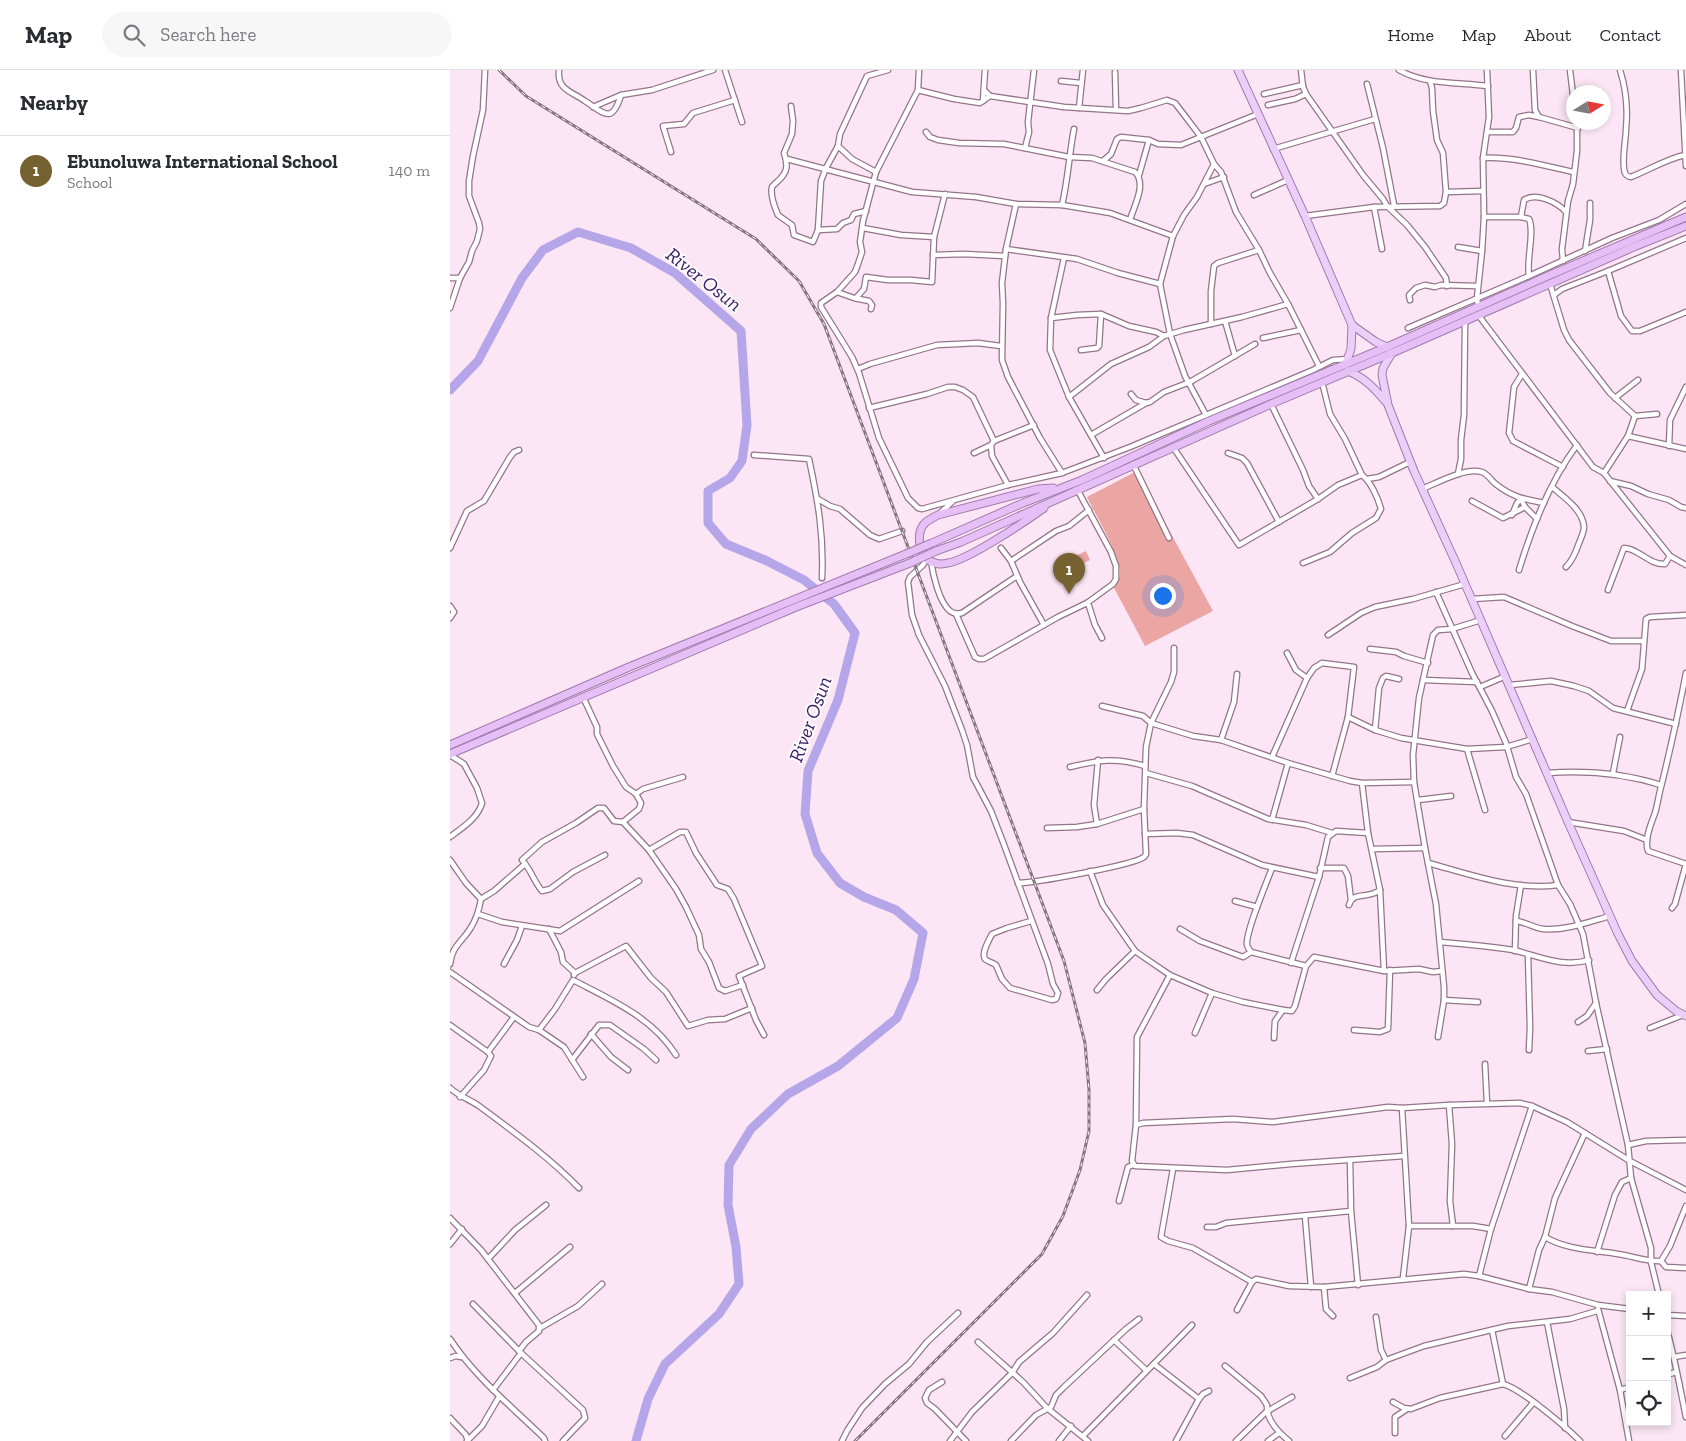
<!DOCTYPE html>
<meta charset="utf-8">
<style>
body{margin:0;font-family:"Zilla Slab",serif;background:#f7f7f7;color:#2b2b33}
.controls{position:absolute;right:15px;bottom:15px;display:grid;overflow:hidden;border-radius:0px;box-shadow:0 2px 8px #0003}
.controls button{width:45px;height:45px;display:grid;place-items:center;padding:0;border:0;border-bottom:1px solid #e1e1e2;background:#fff;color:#2b2b33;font:25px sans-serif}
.compass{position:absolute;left:1116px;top:15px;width:45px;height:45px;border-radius:50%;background:#fff;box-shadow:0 2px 8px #0003;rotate:79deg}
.you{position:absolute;left:712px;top:525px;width:18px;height:18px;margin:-12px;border:4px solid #fff;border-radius:50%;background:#1a73e8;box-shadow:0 0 0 8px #1a73e833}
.badge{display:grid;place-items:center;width:32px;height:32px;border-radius:50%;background:#766131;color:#fff;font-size:16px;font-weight:700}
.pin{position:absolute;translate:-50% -41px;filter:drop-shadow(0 1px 2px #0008)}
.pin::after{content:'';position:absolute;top:26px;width:18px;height:15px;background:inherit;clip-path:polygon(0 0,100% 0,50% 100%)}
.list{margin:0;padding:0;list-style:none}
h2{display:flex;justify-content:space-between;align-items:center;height:65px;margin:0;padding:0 20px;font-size:21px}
h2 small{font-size:16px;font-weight:400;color:#7c7c81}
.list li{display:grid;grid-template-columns:32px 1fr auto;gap:15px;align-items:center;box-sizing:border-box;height:70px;padding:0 20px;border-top:1px solid #e1e1e2}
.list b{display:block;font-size:19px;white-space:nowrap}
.list p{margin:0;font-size:16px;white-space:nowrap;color:#7c7c81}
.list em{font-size:16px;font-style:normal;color:#7c7c81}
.icon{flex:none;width:28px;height:28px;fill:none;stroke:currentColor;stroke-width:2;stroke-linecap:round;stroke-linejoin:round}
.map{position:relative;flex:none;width:1236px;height:1371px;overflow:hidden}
header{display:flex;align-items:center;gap:30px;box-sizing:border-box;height:70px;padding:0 25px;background:#fff;border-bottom:1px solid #e1e1e2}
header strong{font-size:24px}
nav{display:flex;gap:28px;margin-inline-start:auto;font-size:18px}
.search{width:350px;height:45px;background:#f7f7f7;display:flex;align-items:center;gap:12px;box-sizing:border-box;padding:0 18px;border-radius:28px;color:#7c7c81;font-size:19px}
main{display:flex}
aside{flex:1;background:#fff}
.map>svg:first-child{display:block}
.green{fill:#eba6a4}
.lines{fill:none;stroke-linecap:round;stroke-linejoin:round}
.river{stroke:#b5a6ea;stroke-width:9}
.minor-casing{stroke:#93748a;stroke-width:7}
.primary-casing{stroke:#9f7bab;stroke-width:9}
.trunk-casing{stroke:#9f7bab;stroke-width:9}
.minor{stroke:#fff;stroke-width:4.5}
.primary{stroke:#eccff8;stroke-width:7}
.trunk{stroke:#e6bff6;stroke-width:7}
.rail-casing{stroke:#867581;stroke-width:3}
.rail{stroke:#fbfbfb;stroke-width:1;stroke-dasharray:4;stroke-linecap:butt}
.trunk-bridge-casing{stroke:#9f7bab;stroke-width:9;stroke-linecap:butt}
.trunk-bridge{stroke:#e6bff6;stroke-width:7}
.labels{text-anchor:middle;stroke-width:4;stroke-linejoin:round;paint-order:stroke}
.water-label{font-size:20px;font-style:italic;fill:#381c6a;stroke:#fbfbfb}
</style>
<header>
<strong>Map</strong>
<div class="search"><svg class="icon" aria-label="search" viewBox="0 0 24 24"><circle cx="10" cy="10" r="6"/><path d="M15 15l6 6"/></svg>Search here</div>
<nav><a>Home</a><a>Map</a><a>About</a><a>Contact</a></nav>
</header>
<main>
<aside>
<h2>Nearby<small></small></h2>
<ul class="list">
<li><span class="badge">1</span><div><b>Ebunoluwa International School</b><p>School</p></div><em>140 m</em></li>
</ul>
</aside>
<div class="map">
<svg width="1236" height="1371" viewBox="0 0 1236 1371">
<rect width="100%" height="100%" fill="#fce6f5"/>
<g class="green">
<path d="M687 401 763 541 695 576 663 516C667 512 670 509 670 503 670 485 645 444 637 427Z"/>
<polygon points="636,481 640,490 626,497 621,488"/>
</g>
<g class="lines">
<polyline class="river" points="0,320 28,291 72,208 93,180 128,162 181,178 225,203 291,261 297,355 292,391 280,408 258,421 258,453 276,474 315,490 354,510 384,534 405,563 388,630 358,701 355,744 367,783 390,813 414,827 446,840 473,863 464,909 447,948 388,996 338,1024 301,1059 279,1095 278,1135 286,1177 289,1214 269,1244 215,1294 198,1329 186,1371"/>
<defs>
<g id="minor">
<path d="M109 0C107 20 121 21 135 31 154 43 162 55 171 25"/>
<polyline points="275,0 292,52"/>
<polyline points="851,0 853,17 856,24 913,105 933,129 937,136 957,155 975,177 996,208 997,216"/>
<path d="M949 0C975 15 1008 12 1038 16"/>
<polyline points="1120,0 1124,33"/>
<path d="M1170 0C1176 19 1178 39 1176 59 1176 70 1171 92 1175 103 1176 106 1178 106 1181 107 1199 100 1216 89 1235 85"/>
<polyline points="1231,0 1236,96"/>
<polyline points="665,2 666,39"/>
<polyline points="611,11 631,13"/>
<polyline points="917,14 933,78 944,135"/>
<polyline points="468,20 504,29 530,33 540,26"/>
<polyline points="534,20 540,26 614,37 678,41 691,38 717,30 725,33 735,46 751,67 764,94 771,102 786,142 809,180 820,203 838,234 869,296"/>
<polyline points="814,24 853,15"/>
<polyline points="533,31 535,0"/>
<polyline points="818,35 845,29 856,24"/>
<path d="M341 36 343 51 342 64 334 83C338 95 338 102 328 111 325 114 324 114 322 117 320 125 325 138 328 145L342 155 344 165 363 172 368 160 371 111 376 98 388 76 390 64 417 6 438 0"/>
<polyline points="143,37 171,25 202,20 263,0"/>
<polyline points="629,38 633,0"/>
<polyline points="1089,47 1128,58"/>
<path d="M476 62 480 67 488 70 509 73 554 74 619 87 642 88 685 102C697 114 684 136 680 150"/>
<polyline points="1038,62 1063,62 1066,58 1069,47 1079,45 1089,47 1085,40 1083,0"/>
<polyline points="388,76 402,89 426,102"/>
<polyline points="575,78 579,62 578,52 584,0"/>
<polyline points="823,79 925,49"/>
<polyline points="221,82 213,56 234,54 243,43 285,30"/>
<path d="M1033 88C1061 86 1096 96 1123 102"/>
<polyline points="337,89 462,122 526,127 566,134 612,135 660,143 723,166"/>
<polyline points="653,91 661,84 667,69 671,67 699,70 708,74 731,75 808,44"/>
<polyline points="689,105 699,70"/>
<polyline points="754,114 774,107"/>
<polyline points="996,122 1033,121"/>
<polyline points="804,125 838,110"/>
<polyline points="566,134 556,179 552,213 553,233 552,290 558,307 590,368 612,403"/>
<path d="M612 135C618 110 619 85 624 59"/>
<polyline points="924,137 932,179"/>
<polyline points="855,146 924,137 990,136 994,133 996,122 993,83 987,70 983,41 982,18 980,11"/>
<path d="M1034 147H1071L1079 149C1085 162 1076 190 1079 206"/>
<path d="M1071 147 1074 130C1086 122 1107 132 1116 142"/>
<polyline points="413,158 451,165 484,167"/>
<polyline points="368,160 387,159 393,153 401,150 404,144 416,141"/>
<polyline points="1008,177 1032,181"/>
<polyline points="556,179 627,189 668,203 710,214"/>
<polyline points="1135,181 1140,150 1140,133"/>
<polyline points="483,185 514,184 555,186"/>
<polyline points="614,188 601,248 600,280 619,327 654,388"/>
<polyline points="1113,191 1112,179 1118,131 1123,114 1127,81 1127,52"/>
<polyline points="1158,201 1236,168"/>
<polyline points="0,208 10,208"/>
<polyline points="1100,214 1114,260 1119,270 1160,323 1185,346"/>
<polyline points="387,222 371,233 371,237 402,287 409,303 429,368 458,428 468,438 472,439 558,415 612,403 680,377 863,300 883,290 898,289"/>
<polyline points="1104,225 1112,219 1158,201 1171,246 1182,261 1190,261 1236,242"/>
<polyline points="406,228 414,219 416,207 438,210 461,210 482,212 484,167 495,124"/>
<polyline points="960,230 959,225 966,218 975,215 985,217 991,215 1027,216"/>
<polyline points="1028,236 1027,228 1032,181 1034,147 1033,88 1039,47 1037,0"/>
<polyline points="0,238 10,208 19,192 22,181 27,171 30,159 29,153 19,126 19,111 23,86 33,40 35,0"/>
<polyline points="421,239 422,235 419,231 404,228 387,222 405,202 408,194 412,182 410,172 413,151 426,102 468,20 469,0"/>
<polyline points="1029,246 1143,397 1154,403 1220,486 1236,495"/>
<polyline points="601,248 627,245 651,244 679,256 706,262 714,266"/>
<polyline points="775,251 785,286"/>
<polyline points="761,254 761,221 764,196 768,193 809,180"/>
<polyline points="958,258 1079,206 1162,168 1209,150 1236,134"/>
<polyline points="813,268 851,260"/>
<polyline points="631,280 647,278 649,276 651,244"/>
<polyline points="408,299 420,294 487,275 528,273 551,276"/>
<polyline points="1072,304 1064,317 1059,363 1063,371 1113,397"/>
<polyline points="681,324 686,330 696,333 700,332 714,322 740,312 805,274"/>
<polyline points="619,327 661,294 699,277 714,266 734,260 792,247 838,234"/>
<polyline points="1165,328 1188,310"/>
<polyline points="821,334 853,400 859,416 868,429"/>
<polyline points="419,338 477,324 498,317 505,317 513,320 523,327 544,371"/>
<polyline points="756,345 735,306 720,264 710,214 723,166 734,145 747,127 764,94"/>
<polyline points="1185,346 1207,344"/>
<polyline points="641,365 696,333"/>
<polyline points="1178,366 1236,379"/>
<polyline points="1219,376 1220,350 1236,317"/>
<polyline points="723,377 789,475 868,429 888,415 912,405"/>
<polyline points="524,383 541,375"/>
<polyline points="778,383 792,388 797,393 829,452"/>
<path d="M304 385 359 389C368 431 374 465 372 508"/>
<polyline points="683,394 719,468"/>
<polyline points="1154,403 1178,366 1185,346"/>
<polyline points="1008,404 1011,389 1011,370 1014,345 1015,252"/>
<polyline points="917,409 929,407 960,392"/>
<polyline points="1160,411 1181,416 1198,424 1219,430 1231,437 1236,438"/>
<polyline points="558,415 542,386 541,375 544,371 584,355"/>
<path d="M1102 417C1114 427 1133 440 1134 457 1134 462 1131 468 1129 473 1126 482 1123 490 1116 497"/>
<path d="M972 419C987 413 1015 397 1032 402 1038 404 1042 412 1047 415 1064 428 1075 429 1094 433"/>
<polyline points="368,429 380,436 390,439 420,465 429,469 452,461"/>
<polyline points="1022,431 1053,448 1075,437"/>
<polyline points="489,444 502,432"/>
<polyline points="1062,445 1067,433 1071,429 1075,437 1087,449"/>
<polyline points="0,478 17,441 34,431 60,387 64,382 69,380"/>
<polyline points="551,478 561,491 570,512 594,555"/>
<path d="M477 488 473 495 460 507 458 512 462 545 469 565 495 616 512 660 517 675 523 707 541 741 553 772 598 894 603 914 608 923 606 929 602 930 560 918 552 909 546 895C544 893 536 891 535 889 531 883 539 870 542 864L557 858 581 851"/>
<path d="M481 491C483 505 489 532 500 541 504 544 508 544 512 543L567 506"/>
<polyline points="561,491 606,461 619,456 639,440"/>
<path d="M853 493 880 482 902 463 926 448 931 439C928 428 921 412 912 405L895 369 880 344 872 312"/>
<path d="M1069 500C1082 457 1100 411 1127 375"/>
<path d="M1158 520 1174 478C1188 478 1199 495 1215 494L1220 486"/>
<polyline points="986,522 1022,603 1042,641 1056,673 1066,707 1076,724 1108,815 1120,834 1133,864 1146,933 1178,1075"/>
<polyline points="1022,529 1054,527 1122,556 1161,571 1194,571"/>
<polyline points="637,533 639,536 645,555 652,568"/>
<polyline points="0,536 4,542 0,548"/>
<polyline points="506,544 525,587 529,589 534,589 608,547 637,533 663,514 666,509 666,496 661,482 627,419"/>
<polyline points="878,565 911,543 925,537 963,529 1015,514"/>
<polyline points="920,579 946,582 954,586 978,593"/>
<polyline points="837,583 846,600 857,608"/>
<path d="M1236 603C1229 640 1221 676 1212 713 1209 723 1208 733 1205 743 1201 754 1194 770 1198 781L1236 794"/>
<polyline points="973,610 1027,612"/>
<polyline points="1060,615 1101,611 1124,616 1139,621 1163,638 1226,654"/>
<polyline points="1030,617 1056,606"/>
<polyline points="133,627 147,657 147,664 163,696 176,717 186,724 191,733 189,739 173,752 199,780 230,762 236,762 246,783 267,815 278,819 284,829 312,896 289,906 306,950 314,965"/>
<polyline points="652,636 693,646 701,653 743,666 771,670 838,693 900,711 912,713 964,712"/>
<polyline points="1177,641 1192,599 1196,549 1200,547 1236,545"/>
<polyline points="898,647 925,660 951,668 1017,679 1056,677 1083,669"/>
<polyline points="925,660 929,618 933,608 936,606 949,609"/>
<polyline points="771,670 784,632 787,604"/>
<polyline points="1017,679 1035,740"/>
<path d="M0 685 14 694 27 718 32 733C28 748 12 758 0 767"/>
<polyline points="822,687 857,608 864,598 872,593 904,597 898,647 882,706"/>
<path d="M620 697C649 690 665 687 695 696"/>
<polyline points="696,703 742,716 818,749 856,755 882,763"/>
<path d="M1097 703C1137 700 1173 703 1211 715"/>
<polyline points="1163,703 1170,667"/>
<polyline points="912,713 918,763 930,820 934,901"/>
<polyline points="186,724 193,719 233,707"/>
<polyline points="968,730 1001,726"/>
<polyline points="822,750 838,693"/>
<polyline points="1118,752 1174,761 1197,770"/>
<polyline points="647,754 644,735 648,690"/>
<polyline points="597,758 627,757 647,754 694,739"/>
<polyline points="695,764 727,763 743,765 812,795 869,807"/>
<polyline points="922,779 975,778"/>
<polyline points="199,780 226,819 236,837 249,865 251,879 259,892 269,918 275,921 293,915"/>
<path d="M155 785 123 802 100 819 92 821C83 810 82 801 72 790L92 772 126 753 148 738H154L164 751 173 752"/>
<path d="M0 790 16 813 31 829C29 841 26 850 20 859 11 873 2 876 0 894"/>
<path d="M978 793C1019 804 1064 821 1108 815"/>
<path d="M822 798C817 812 795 863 797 875 798 878 799 879 801 882L856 896"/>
<polyline points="870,798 894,798 898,806 901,830"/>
<polyline points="640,801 653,835 685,881 695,888 720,905 762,923 793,932 833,940 842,941 845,936 856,896 864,887 934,901 969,899 983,902 992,901"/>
<path d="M568 813C584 813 684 795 694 787L696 784 694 739 696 677 701 653 721 612 724 602V578"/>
<polyline points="31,829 44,821 75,794"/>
<polyline points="785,831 807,837"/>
<path d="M899 835C904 820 917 830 930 820"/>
<polyline points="1222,838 1225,834 1236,794"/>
<polyline points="28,844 52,852 110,861 189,811"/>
<path d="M1066 851C1076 852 1084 858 1093 859 1115 861 1139 852 1160 846"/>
<polyline points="99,859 111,882 113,892 125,903 124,905"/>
<polyline points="730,859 750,871 793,887 801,882"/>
<path d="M990 872C1015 874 1039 876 1063 880 1089 886 1112 898 1139 890"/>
<polyline points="1065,881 1066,846 1071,815"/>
<polyline points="1078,885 1080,957 1079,980"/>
<polyline points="841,893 869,807 878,767 886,761 918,763"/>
<polyline points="54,894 67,870 72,856"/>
<polyline points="0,902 79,957 89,960 114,977 133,1007"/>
<polyline points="125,903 176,876 201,908 216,922 238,956 258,950 275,949 302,938"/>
<polyline points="647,920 656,909 685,881"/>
<polyline points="994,930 1028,932"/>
<polyline points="1128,952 1137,946 1146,933"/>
<polyline points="0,955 38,982"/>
<polyline points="1200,958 1233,945"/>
<path d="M89 960 105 939 123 910C161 930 202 947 226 985"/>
<polyline points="904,960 930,962 938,959 940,900"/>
<polyline points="745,963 762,923"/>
<polyline points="141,964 161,987 178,1000"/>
<polyline points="988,967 994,930 994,917 986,834 975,778 964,712 963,685 969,628 983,565 988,560 1002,559 1031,550"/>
<polyline points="824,968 825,951 833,940"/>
<polyline points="1138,981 1157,979"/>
<polyline points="122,990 149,955 160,955 194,979 206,990"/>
<polyline points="1035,994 1037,1033"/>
<path d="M0 1018C10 1027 19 1029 29 1036 64 1062 99 1087 129 1118"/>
<polyline points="10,1027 34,1000 41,986 38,982 64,947"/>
<polyline points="999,1035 1002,1074 1000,1131 1003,1156"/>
<polyline points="952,1038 959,1156 953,1208"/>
<polyline points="686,1055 687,967 720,905"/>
<polyline points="954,1086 841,1094 777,1100 685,1096 682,1091 686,1055 693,1053 783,1049 823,1052 938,1037 952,1038 999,1035 1070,1033 1082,1036 1117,1052 1180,1091 1236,1120"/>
<polyline points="900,1090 901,1141 908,1215"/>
<polyline points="723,1099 711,1167 718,1171 743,1178 802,1212"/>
<polyline points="669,1131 678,1097 683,1095"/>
<polyline points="855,1146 861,1217"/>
<polyline points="0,1148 31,1180 89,1255 89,1261 76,1272 69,1281"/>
<polyline points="959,1156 1023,1156 1041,1159"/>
<polyline points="757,1157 766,1157 776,1153 901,1141"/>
<path d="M1095 1167C1117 1180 1144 1180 1168 1184 1183 1186 1196 1192 1211 1191L1220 1176 1236 1136"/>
<polyline points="0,1174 12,1159"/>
<polyline points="1147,1182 1165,1125 1172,1112 1181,1108"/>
<polyline points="38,1189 65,1160 96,1135"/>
<polyline points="1211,1191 1216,1197 1236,1198"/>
<polyline points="1029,1206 1041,1159 1082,1036"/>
<polyline points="874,1217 876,1239 883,1246"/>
<polyline points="1079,1219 1089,1180 1095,1167 1105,1128 1135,1063"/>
<polyline points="65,1223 120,1177"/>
<polyline points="1209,1225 1201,1192 1201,1178 1181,1108 1178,1075 1196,1071 1236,1070"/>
<polyline points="23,1234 71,1283 133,1340 135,1348 113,1371"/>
<polyline points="1148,1239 1170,1320 1179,1371"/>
<polyline points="787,1240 802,1212 806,1209 839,1216 874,1217 1014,1204 1029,1206 1079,1219 1102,1222 1148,1235 1180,1239"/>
<polyline points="1217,1245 1236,1246"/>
<polyline points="926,1247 931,1280 936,1290"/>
<polyline points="1097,1252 1114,1339 1115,1358"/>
<polyline points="90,1258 128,1236 152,1214"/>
<polyline points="1042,1260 1053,1314"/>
<path d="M1217 1260C1225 1289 1230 1318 1236 1347"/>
<path d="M0 1269C25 1307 61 1336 94 1368L95 1371"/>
<polyline points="664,1270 696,1300"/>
<polyline points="528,1272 573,1312 597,1338 638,1371"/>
<polyline points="1224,1287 1236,1285"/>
<polyline points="0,1288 6,1286 11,1287"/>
<polyline points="704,1294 749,1329"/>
<path d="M775 1296 811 1326 817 1335C816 1349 828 1362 839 1371"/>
<polyline points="1217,1305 1226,1302"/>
<polyline points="900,1308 927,1297 936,1290 974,1276 1058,1256 1120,1249 1147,1241"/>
<polyline points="492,1312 479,1320 475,1328 477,1333 485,1339 516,1371"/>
<polyline points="43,1320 71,1283"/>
<polyline points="1170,1320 1180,1317"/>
<path d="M943 1332 954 1338 961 1339 990 1328 1053 1314C1070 1318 1116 1357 1130 1371"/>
<polyline points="0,1348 16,1365 18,1371"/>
<polyline points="945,1363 945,1347 957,1339"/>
<polyline points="633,1366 742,1255"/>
<polyline points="1055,1366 1083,1333"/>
<polyline points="17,1371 32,1356 49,1327"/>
<polyline points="392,1371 397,1361 412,1338 435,1314 459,1294 477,1272 508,1243"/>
<polyline points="500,1371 522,1342 562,1303 569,1292 603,1263 637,1225"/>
<polyline points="561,1371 586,1345 601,1337 606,1325 613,1318 676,1259 689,1249"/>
<polyline points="609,1371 621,1356"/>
<polyline points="726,1371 749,1329 753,1324 759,1321"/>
<polyline points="786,1371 816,1342 842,1327"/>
<polyline points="818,1371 829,1363"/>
</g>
<g id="primary">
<polyline points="788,0 855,146 902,255 901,279 896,293"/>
<polyline points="902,255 926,272 937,277"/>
<polyline points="942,283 933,298 932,305 938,335 964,401 1006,493 1118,752 1168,864 1182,891 1207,925 1226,941 1236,946"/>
<path d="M898 301C915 308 924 318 936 332"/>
</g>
<g id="trunk">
<path d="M594 438C576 451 518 490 498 493 491 495 482 494 476 488 469 480 466 462 475 453 478 450 484 447 488 445L588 419 603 418"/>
<polyline points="482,473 573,433 632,410 759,351 937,277 1100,205 1236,147"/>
<polyline points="486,481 511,472 821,334 942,283 1186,176 1236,156"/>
<polyline points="0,675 179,597 456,484"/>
<polyline points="0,684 346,537 460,493"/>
</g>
</defs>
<use href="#minor" class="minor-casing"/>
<use href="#primary" class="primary-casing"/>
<use href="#trunk" class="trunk-casing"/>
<use href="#minor" class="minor"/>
<use href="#primary" class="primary"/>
<use href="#trunk" class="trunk"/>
<defs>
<polyline id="rail" points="49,0 76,26 306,169 349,211 374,254 614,891 635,973 639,1020 639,1061 630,1100 613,1146 592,1184 405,1371"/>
</defs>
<use href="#rail" class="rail-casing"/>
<use href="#rail" class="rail"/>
<defs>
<g id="trunk-bridge">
<polyline points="456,484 482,473"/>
<polyline points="460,493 486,481"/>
</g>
</defs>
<use href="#trunk-bridge" class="trunk-bridge-casing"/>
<use href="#trunk-bridge" class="trunk-bridge"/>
</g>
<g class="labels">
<g class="water-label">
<text transform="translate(254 209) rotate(38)" y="7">River Osun</text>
<text transform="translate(360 649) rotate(-70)" y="7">River Osun</text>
</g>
</g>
</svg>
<div class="controls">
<button>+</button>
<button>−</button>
<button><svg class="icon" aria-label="locate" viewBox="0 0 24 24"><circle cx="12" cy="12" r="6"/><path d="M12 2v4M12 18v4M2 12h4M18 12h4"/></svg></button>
</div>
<svg class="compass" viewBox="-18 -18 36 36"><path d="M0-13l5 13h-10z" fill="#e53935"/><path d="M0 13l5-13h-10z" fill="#7c7c81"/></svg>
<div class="you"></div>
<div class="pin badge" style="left:619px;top:524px">1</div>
</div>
</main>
